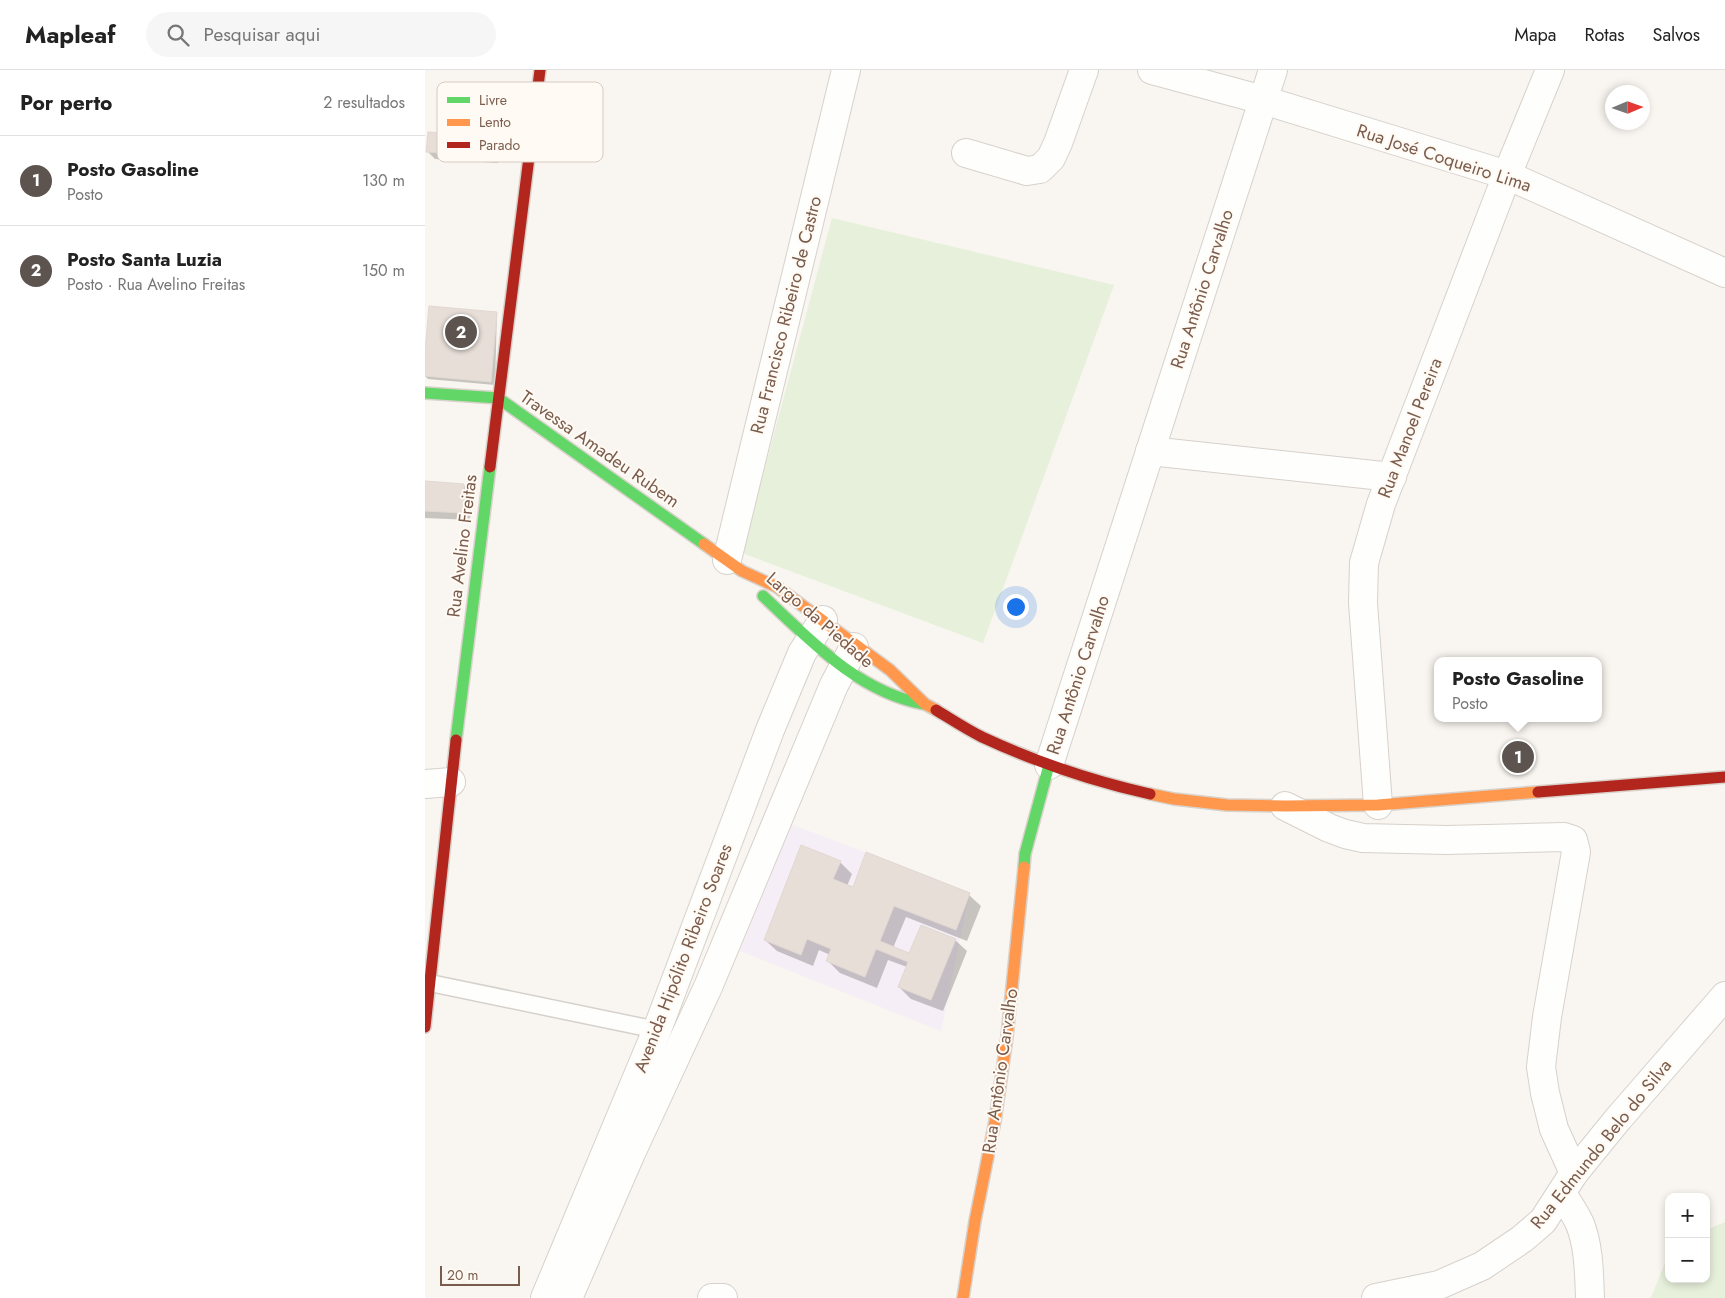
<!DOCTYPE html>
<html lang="pt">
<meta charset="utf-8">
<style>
body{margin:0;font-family:Jost,sans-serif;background:#f6f6f6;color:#222}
.controls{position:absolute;right:15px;bottom:15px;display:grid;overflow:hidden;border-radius:10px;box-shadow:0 2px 8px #0003}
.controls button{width:45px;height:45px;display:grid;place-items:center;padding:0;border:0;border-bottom:1px solid #e0e0e0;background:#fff;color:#222;font:25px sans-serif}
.compass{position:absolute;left:1180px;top:15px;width:45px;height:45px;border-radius:50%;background:#fff;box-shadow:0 2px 8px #0003;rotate:88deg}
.scale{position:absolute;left:15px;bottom:12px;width:80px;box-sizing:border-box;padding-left:5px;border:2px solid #7a5c4d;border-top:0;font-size:14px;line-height:18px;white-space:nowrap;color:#7a5c4d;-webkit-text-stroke:4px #fffaf3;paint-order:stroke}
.you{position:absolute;left:590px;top:536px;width:18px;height:18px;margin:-12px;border:4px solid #fff;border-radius:50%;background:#1a73e8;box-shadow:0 0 0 8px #1a73e833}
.badge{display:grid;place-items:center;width:32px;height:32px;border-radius:50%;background:#5d544f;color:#fff;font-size:16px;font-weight:700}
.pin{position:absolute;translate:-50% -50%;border:2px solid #fff;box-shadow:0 1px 5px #0006}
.popup{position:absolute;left:1009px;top:587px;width:168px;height:65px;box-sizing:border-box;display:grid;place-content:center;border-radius:10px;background:#fff;filter:drop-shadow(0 1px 4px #0005);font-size:16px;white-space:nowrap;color:#767676}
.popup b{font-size:19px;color:#222}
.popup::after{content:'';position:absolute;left:50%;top:100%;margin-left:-10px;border:10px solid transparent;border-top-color:#fff}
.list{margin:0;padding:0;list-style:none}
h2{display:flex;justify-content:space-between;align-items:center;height:65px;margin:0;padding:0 20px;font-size:21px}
h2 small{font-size:16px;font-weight:400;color:#767676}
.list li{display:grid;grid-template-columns:32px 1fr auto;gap:15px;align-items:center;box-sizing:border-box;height:90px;padding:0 20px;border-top:1px solid #e0e0e0}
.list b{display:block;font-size:19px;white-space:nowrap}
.list p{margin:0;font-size:16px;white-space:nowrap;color:#767676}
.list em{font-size:16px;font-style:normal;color:#767676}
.icon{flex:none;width:28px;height:28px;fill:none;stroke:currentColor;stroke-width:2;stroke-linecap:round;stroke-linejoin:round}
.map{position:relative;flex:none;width:1300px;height:1228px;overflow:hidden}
header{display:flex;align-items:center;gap:30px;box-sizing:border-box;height:70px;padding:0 25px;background:#fff;border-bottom:1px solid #e0e0e0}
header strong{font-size:24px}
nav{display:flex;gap:28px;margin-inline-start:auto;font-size:18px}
.search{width:350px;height:45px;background:#f6f6f6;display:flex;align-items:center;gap:12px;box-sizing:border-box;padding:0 18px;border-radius:28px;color:#767676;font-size:19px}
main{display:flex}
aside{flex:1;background:#fff}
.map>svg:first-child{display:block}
.education{fill:#f6eef6}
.green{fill:#e7f0db}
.shadow{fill:#0003}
.building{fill:#e6ded7;stroke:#e2d8d2}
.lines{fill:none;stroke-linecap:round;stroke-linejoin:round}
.lane-casing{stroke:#d7d1cb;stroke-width:19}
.street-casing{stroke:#d7d1cb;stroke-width:30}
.fast-casing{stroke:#d9d2cb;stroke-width:14}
.slow-casing{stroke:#d9d2cb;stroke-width:14}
.jam-casing{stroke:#d9d2cb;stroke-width:14}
.lane{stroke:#fefefd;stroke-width:16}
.street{stroke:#fefefd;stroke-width:28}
.fast{stroke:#63d668;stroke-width:11}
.slow{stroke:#ff974d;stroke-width:11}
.jam{stroke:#b3261e;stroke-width:11}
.labels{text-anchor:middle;stroke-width:4;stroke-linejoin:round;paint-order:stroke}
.street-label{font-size:18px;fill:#7a5c4d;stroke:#fffaf3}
.key{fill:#fffaf3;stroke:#d7cbc1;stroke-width:1}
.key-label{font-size:14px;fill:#7a5c4d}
</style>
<header>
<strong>Mapleaf</strong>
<div class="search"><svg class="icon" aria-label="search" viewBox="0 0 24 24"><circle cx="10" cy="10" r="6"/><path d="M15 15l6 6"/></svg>Pesquisar aqui</div>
<nav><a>Mapa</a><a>Rotas</a><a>Salvos</a></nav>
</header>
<main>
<aside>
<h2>Por perto<small>2 resultados</small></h2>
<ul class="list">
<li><span class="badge">1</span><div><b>Posto Gasoline</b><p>Posto</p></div><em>130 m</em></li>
<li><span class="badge">2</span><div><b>Posto Santa Luzia</b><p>Posto · Rua Avelino Freitas</p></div><em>150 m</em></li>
</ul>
</aside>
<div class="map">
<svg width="1300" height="1228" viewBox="0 0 1300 1228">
<rect width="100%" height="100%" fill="#f9f5f0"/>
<polygon class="education" points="365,754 545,822 516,961 315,881"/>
<g class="green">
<polygon points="407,148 689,215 558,573 317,483"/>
<polygon points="1300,1152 1300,1228 1226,1228 1244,1183 1244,1209 1281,1209 1281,1160"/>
</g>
<g class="shadow">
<polygon points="66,67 74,75 73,93 10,89 2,81"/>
<polygon points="72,243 70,315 3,309 0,306 0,295"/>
<polygon points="0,412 39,415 47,423 45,450 0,448"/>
<polygon points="415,792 427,804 422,816 428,819 544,825 556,836 542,871 481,847 468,878 485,885 530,870 542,881 518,941 486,929 474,917 482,897 463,890 452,918 415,903 403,891 405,885 394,880 388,896 352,881 340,870"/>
</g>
<g class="building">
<polygon points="3,62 66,66 65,86 1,82"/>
<polygon points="4,236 72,242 66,312 0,306 0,281"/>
<polygon points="0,411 39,414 38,443 0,441"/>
<polygon points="376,775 416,791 408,809 428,817 441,782 545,823 531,860 469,836 455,871 484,883 496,855 531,869 506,930 473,917 483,892 451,879 440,907 401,891 406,879 382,869 376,885 339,870"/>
</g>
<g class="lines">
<defs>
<polyline id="lane" points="5,913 232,960"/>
<g id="street">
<polyline points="727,0 838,30 1082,105 1300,203"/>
<polyline points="541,83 602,101 615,99 626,88 633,73 659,0"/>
<polyline points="725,381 967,407"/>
<polyline points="302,490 421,0"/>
<polyline points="624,695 848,0"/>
<polyline points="0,714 26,712"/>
<polyline points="953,735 938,533 939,493 956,434 1082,105 1125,0"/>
<polyline points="860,736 904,758 920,764 938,768 1022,770 1139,767 1148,770 1151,782 1122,947 1116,997 1120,1023 1129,1059 1149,1103"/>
<path d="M1137 1124C1143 1133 1150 1143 1155 1154 1164 1177 1164 1203 1165 1228"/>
<polyline points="120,1228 232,960 345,660 377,583 398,550"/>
<polyline points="143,1228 206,1083 283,917 409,615 429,577"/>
<polyline points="287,1228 298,1228"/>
<polyline points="951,1228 1014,1215 1057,1196 1097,1169 1118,1151 1149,1103 1193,1049 1300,926"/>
</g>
<g id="fast">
<polyline points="0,323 73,328 279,474"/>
<path d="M338 526C385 570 433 622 499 634"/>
<polyline points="31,670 65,397"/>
<polyline points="599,797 600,784 624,695"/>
</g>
<g id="slow">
<polyline points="279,474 317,501 352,517 465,600 500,634 511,640"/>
<polyline points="725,724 749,729 802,735 860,736 953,735 1113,722"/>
<polyline points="538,1228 550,1151 570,1051 582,967 599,797"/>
</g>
<g id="jam">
<polyline points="65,397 115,0"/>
<path d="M511 640C526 649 541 659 557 667 611 692 667 711 725 724"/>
<polyline points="1113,722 1300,707"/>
<polyline points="0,957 31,670"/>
</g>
</defs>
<use href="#lane" class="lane-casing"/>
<use href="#street" class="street-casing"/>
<use href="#fast" class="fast-casing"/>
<use href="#slow" class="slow-casing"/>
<use href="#jam" class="jam-casing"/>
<use href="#lane" class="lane"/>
<use href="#street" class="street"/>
<use href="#fast" class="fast"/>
<use href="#slow" class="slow"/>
<use href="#jam" class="jam"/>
</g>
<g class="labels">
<g class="street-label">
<text transform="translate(1019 88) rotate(18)" y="6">Rua José Coqueiro Lima</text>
<text transform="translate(777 219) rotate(-72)" y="6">Rua Antônio Carvalho</text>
<text transform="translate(361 245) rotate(-76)" y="6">Rua Francisco Ribeiro de Castro</text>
<text transform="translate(985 358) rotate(-69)" y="6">Rua Manoel Pereira</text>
<text transform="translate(175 379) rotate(35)" y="6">Travessa Amadeu Rubem</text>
<text transform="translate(37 476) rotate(-83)" y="6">Rua Avelino Freitas</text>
<text transform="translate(395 550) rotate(41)" y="6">Largo da Piedade</text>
<text transform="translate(653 605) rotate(-72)" y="6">Rua Antônio Carvalho</text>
<text transform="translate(258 888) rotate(-69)" y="6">Avenida Hipólito Ribeiro Soares</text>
<text transform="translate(575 1001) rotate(-82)" y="6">Rua Antônio Carvalho</text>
<text transform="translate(1176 1074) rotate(-51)" y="6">Rua Edmundo Belo do Silva</text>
</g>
</g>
<rect x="12" y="12" width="166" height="80" rx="8" class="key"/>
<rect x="22" y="27" width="23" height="6" fill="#63d668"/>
<rect x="22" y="49" width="23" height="7" fill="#ff974d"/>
<rect x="22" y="72" width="23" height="6" fill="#b3261e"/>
<g class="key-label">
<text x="54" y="35">Livre</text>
<text x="54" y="57">Lento</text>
<text x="54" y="80">Parado</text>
</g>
</svg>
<div class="controls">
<button>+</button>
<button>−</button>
</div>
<svg class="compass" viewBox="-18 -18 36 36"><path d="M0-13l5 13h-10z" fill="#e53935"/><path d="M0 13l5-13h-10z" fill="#767676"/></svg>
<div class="scale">20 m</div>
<div class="you"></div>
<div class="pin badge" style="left:1093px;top:687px">1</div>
<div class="popup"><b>Posto Gasoline</b>Posto</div>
<div class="pin badge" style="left:36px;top:262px">2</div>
</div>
</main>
